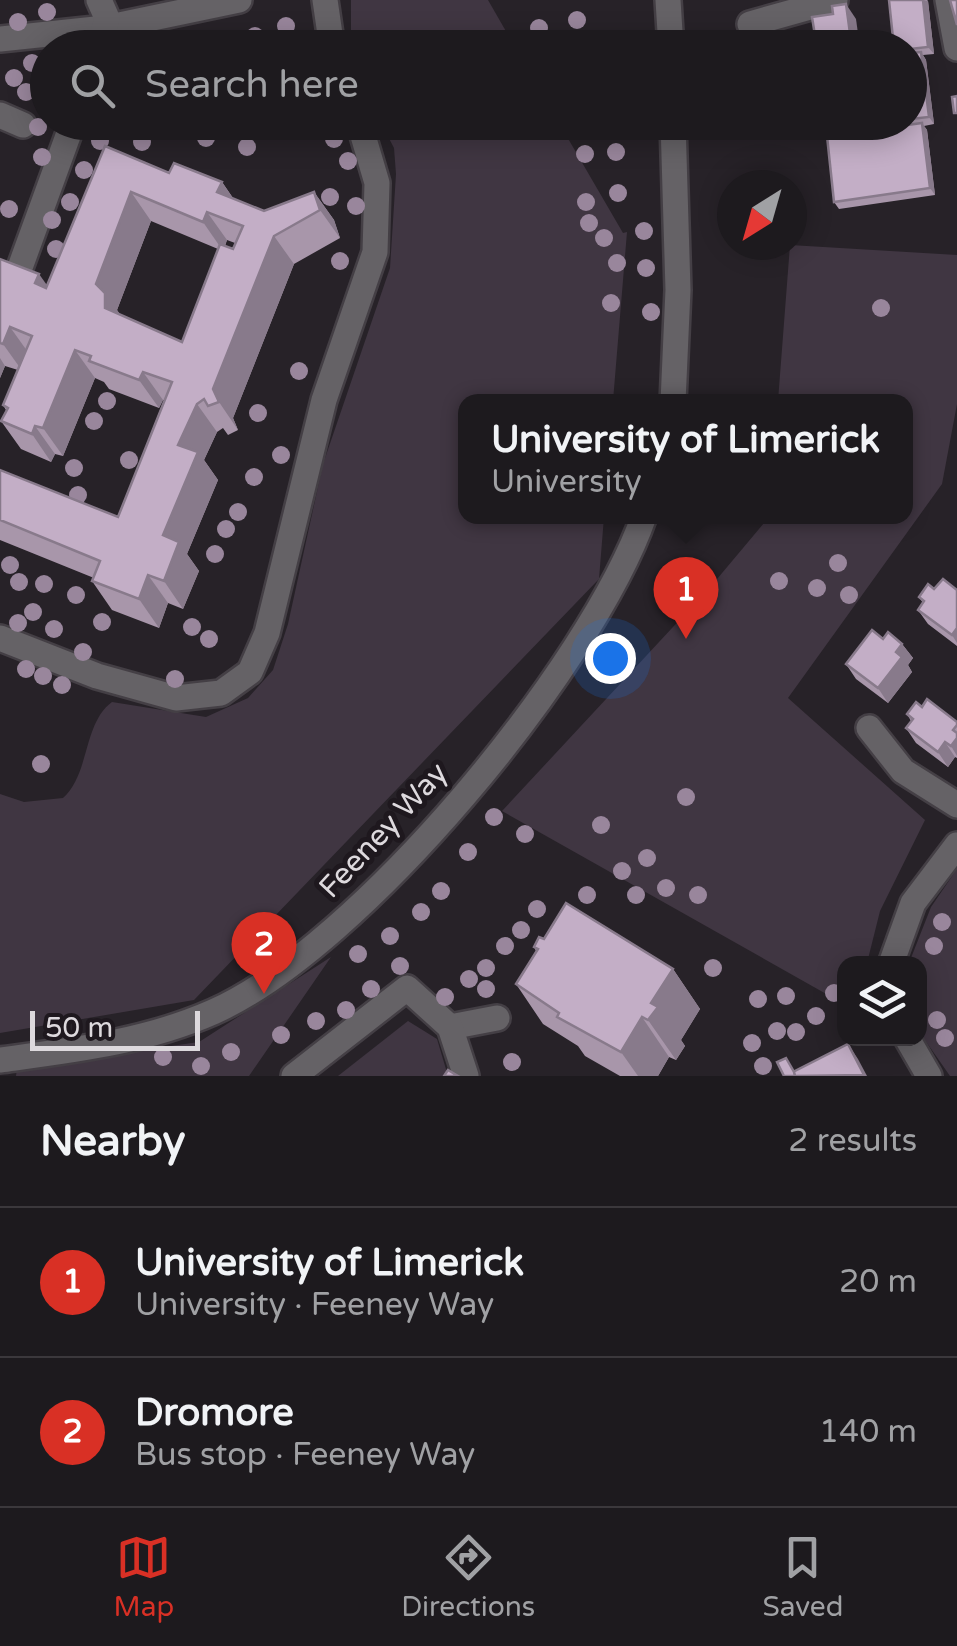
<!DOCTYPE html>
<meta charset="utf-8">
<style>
body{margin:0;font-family:"Varela Round",sans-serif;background:#2a272b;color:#f1f3f6}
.controls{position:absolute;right:30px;bottom:30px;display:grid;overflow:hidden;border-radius:20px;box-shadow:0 5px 25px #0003}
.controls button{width:90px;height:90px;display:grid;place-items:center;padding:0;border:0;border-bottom:2px solid #3b383c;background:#1d1a1e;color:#f1f3f6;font:50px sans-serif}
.compass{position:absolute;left:717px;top:170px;width:90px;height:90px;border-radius:50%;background:#1d1a1e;box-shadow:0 5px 25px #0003;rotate:217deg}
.scale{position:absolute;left:30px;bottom:25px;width:170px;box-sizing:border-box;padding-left:10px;border:5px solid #ddd9dd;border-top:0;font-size:28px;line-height:35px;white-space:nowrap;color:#ddd9dd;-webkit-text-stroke:8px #1e181e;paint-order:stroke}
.you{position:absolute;left:610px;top:658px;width:35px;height:35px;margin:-25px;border:8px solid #fff;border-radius:50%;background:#1a73e8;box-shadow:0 0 0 15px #1a73e833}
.badge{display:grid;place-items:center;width:65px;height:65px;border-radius:50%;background:#d93025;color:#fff;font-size:32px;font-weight:700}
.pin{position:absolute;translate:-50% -82px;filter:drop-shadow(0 2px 5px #0008)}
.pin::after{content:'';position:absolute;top:52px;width:35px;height:30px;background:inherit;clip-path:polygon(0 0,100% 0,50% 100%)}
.popup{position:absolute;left:458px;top:394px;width:455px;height:130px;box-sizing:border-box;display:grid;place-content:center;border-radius:20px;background:#1d1a1e;filter:drop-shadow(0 2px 8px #0005);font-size:32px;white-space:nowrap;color:#a0a1a4}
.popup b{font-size:38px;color:#f1f3f6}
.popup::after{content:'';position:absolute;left:50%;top:100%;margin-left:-20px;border:20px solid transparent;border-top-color:#1d1a1e}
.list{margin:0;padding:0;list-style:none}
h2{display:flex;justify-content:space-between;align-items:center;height:130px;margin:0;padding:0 40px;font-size:42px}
h2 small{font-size:32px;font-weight:400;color:#a0a1a4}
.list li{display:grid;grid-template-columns:65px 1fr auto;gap:30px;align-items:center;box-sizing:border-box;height:150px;padding:0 40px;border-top:2px solid #3b383c}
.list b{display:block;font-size:38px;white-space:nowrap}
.list p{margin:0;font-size:32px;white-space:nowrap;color:#a0a1a4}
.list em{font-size:32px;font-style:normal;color:#a0a1a4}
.icon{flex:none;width:55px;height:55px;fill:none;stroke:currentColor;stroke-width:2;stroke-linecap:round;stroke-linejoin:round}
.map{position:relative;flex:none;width:957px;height:1076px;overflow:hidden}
.search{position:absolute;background:#1d1a1e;box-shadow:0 5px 25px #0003;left:30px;right:30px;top:30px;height:110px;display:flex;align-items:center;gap:25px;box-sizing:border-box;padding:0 35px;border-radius:55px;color:#a0a1a4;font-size:38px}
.sheet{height:430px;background:#1d1a1e}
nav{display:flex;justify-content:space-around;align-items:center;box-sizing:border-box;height:140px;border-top:2px solid #3b383c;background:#1d1a1e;font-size:28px;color:#a0a1a4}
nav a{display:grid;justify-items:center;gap:5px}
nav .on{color:#d93025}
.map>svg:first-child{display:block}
.green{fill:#403642}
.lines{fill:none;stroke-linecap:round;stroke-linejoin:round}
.minor-casing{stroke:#443f45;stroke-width:30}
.minor{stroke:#656266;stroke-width:25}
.tree{fill:#99869c}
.wall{fill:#a896aa;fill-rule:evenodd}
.shaded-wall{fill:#887a8b}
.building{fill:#c3aec6;stroke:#887a8b;stroke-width:2.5;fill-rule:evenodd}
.labels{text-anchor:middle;stroke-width:10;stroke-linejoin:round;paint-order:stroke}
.street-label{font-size:30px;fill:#ddd9dd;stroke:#1e181e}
</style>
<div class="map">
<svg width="957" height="1076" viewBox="0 0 957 1076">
<rect width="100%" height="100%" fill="#272228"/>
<g class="green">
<polygon points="351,0 488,0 515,47 351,47"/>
<path d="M381 123H559L623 233 627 232 613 401 466 402V516L604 517 599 579 194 1000 0 1033V794L24 802 63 798C90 774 83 723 112 702L206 717 248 698 273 670 288 624 323 464 390 268 396 174 394 148Z"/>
<polygon points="790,245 957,255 957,404 942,484 788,698 925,820 880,911 867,963 844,964 844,1004 502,811 712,585 769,517 906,516 906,402 778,401"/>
<polygon points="957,869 957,1076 950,1076 920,1033 920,964 909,963 931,907"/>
<polygon points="331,957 249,1076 16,1076 17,1068 199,1042"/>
<polygon points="408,1021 437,1039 448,1076 338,1076"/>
</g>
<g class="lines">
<defs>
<g id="minor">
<polyline points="325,0 332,48"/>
<polyline points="668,0 671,48"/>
<polyline points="948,0 957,48"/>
<polyline points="750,24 835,0"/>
<polyline points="0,39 105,28 239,0"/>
<polyline points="99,48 107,18 99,0"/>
<polyline points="0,115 23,125"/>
<polyline points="14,284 73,122"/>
<polyline points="673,402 678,290 673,122"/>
<polyline points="0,638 97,676 176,698 221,693 250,672 267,633 324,400 375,252 377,183 359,122"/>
<polyline points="869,728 903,771 957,805"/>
<polyline points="891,964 913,903 957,845"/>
<polyline points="450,1027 497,1018"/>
<polyline points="907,1038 929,1076"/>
<path d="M0 1060C74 1050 145 1042 213 1012 360 947 591 667 644 516"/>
<polyline points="294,1076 407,988 450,1027 466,1076"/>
</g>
</defs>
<use href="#minor" class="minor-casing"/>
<use href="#minor" class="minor"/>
</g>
<g class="tree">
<circle cx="47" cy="12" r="9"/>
<circle cx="577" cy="20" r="9"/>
<circle cx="18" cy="22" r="9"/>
<circle cx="286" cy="26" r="9"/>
<circle cx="539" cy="28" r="9"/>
<circle cx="255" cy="36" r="9"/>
<circle cx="32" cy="63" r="9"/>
<circle cx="14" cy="78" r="9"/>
<circle cx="26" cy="92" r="9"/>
<circle cx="38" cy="127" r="9"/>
<circle cx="206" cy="138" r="9"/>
<circle cx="334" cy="139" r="9"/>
<circle cx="100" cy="141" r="9"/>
<circle cx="142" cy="142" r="9"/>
<circle cx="247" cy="147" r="9"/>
<circle cx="616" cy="152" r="9"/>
<circle cx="585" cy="154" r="9"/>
<circle cx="42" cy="157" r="9"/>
<circle cx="348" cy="161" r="9"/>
<circle cx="84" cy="170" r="9"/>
<circle cx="618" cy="193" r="9"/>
<circle cx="330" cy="197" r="9"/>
<circle cx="70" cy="202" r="9"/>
<circle cx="586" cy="202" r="9"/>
<circle cx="356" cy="206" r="9"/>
<circle cx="9" cy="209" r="9"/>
<circle cx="52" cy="220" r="9"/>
<circle cx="589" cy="223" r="9"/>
<circle cx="644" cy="231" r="9"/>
<circle cx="604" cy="238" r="9"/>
<circle cx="56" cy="249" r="9"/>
<circle cx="340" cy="261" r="9"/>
<circle cx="617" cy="263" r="9"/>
<circle cx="646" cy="268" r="9"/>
<circle cx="611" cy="303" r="9"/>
<circle cx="881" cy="308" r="9"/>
<circle cx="651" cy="312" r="9"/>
<circle cx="299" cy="371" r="9"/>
<circle cx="107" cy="401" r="9"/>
<circle cx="258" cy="413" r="9"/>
<circle cx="94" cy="421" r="9"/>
<circle cx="281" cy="455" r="9"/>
<circle cx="129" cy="460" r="9"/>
<circle cx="74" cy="468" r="9"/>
<circle cx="254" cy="477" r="9"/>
<circle cx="78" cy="495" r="9"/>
<circle cx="238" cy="512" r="9"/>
<circle cx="226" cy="529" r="9"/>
<circle cx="215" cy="554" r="9"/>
<circle cx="838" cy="563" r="9"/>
<circle cx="10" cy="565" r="9"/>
<circle cx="779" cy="581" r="9"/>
<circle cx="19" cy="582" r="9"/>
<circle cx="44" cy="584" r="9"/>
<circle cx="817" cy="588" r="9"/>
<circle cx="76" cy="595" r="9"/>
<circle cx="849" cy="595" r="9"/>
<circle cx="33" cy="612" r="9"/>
<circle cx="102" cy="622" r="9"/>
<circle cx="18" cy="623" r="9"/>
<circle cx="192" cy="627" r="9"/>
<circle cx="54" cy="629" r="9"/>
<circle cx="209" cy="639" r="9"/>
<circle cx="83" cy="652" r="9"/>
<circle cx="26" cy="669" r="9"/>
<circle cx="43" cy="676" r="9"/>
<circle cx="175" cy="679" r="9"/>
<circle cx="62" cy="685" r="9"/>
<circle cx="41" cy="764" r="9"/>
<circle cx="686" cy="797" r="9"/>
<circle cx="494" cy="817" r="9"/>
<circle cx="601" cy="825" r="9"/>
<circle cx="525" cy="834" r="9"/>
<circle cx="468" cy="852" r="9"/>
<circle cx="647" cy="858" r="9"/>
<circle cx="622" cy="871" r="9"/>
<circle cx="666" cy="888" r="9"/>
<circle cx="441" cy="891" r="9"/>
<circle cx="587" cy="895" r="9"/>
<circle cx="636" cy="895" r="9"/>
<circle cx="698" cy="895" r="9"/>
<circle cx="537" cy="909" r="9"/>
<circle cx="421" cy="912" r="9"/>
<circle cx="942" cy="922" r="9"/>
<circle cx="521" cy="930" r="9"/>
<circle cx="390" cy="936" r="9"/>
<circle cx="505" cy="946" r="9"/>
<circle cx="934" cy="946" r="9"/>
<circle cx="358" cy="954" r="9"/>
<circle cx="400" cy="966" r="9"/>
<circle cx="486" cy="968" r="9"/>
<circle cx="713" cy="968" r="9"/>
<circle cx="469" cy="979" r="9"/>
<circle cx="371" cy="989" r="9"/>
<circle cx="486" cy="989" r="9"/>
<circle cx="834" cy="993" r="9"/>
<circle cx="786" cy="996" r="9"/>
<circle cx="445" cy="997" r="9"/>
<circle cx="758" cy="999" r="9"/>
<circle cx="346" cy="1010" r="9"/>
<circle cx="816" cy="1016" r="9"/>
<circle cx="937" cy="1020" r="9"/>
<circle cx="316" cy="1021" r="9"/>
<circle cx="777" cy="1031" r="9"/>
<circle cx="796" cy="1032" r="9"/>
<circle cx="281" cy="1035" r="9"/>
<circle cx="945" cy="1038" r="9"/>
<circle cx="752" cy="1043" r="9"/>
<circle cx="231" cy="1052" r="9"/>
<circle cx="163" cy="1057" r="9"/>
<circle cx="512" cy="1062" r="9"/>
<circle cx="201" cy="1066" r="9"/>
<circle cx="763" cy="1066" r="9"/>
</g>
<g class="wall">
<polygon points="889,0 927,0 928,1 934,54 923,55 926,60 934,124 924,126 927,130 935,195 839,209 834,202 896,127 893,122 910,122 910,48"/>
<path d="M105 146 169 173 222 182 233 198 264 211 314 192 334 220 340 238 294 264 233 418 238 430 228 435 223 428 217 432 204 460 218 480 187 554 199 571 183 609 168 603 159 628 112 610 92 581 94 578 0 540V470L118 517 164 400H163L159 408 109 389 104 382 95 378 63 456 55 454 51 462 21 449 1 421 6 410 3 405 18 370 5 366 0 378V259L47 285ZM151 221 218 249 182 342 120 315 117 310ZM227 240 235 243 233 249 225 246Z"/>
<polygon points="934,589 957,590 957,646 928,624 918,610 923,603 919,597"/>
<polygon points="883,639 902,644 913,658 908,665 912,672 888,703 856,679 846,664"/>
<polygon points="922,707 957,722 957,758 955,757 948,767 916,743 906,728 911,721 907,714"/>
<polygon points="534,947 673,969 700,1009 681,1040 685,1046 676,1060 669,1057 658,1076 620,1076 585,1056 578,1046 543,1024 516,984 536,951"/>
</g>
<g class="shaded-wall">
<polygon points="923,0 928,1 934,54 928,47"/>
<polygon points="846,4 856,19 860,48 852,48"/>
<polygon points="921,52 926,60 934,124 929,117"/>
<polygon points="922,123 927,130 935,195 930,188"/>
<polygon points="222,182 241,210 217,192"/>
<polygon points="131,192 151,221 117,310 125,321 105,308 96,284"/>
<polygon points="314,192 334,220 340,238 320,210"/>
<polygon points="207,212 227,240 223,251 203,222"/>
<polygon points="274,236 294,264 233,418 238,430 219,402 213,389"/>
<polygon points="39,274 59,302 35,283"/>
<polygon points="10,327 30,355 23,372 3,344"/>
<polygon points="75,350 95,378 63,456 43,428"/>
<polygon points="0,358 5,366 0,378"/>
<polygon points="143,372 163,400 159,408 139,380"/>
<polygon points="197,404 217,432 204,460 218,480 187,554 199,571 183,609 164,581 163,535 178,445"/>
<polygon points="35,426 55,454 51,462 32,434"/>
<polygon points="148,575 168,603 159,628 139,599"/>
<polygon points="957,628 957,643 952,635"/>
<polygon points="902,644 913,658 908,665 912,672 888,703 878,688 896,652"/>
<polygon points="957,738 957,756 951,746"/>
<polygon points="945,742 955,757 948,767 938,752"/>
<polygon points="673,969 700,1009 681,1040 685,1046 676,1060 648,1020 651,1003"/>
<polygon points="642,1017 669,1057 658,1076 638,1076 621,1052"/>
<polygon points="848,1044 858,1059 867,1076 865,1076"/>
</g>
<g class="building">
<polygon points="889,0 923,0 928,47 910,49 894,48"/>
<polygon points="950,0 957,0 957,25"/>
<polygon points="846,4 852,48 817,48 812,17 833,14 832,6"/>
<polygon points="921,52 929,117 910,119 910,53"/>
<polygon points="957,96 957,113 954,113 952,97"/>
<polygon points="922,123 930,188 834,202 827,136"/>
<path d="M105 146 169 173 174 163 222 182 217 192 264 211 314 192 320 210 274 236 213 389 219 402 208 406 204 399 197 404 178 445 198 452 163 535 179 542 164 581 148 575 139 599 92 581 100 561 0 520V470L118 517 172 382 143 372 139 380 89 361 91 356 75 350 43 428 35 426 32 434 1 421 8 408 3 405 32 336 10 327 3 344 0 343V259L39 274 35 283 46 288ZM131 192 203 222 207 212 243 226 233 249 220 244 182 342 105 308V293L96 284Z"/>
<polygon points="943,579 957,590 957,628 952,635 918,610 924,601 919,597 928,584 934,589"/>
<polygon points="872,630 883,639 888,632 902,644 896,652 902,657 878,688 846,664"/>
<polygon points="927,699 957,722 957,725 953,730 957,733 957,738 951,746 945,742 938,752 906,728 913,719 907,714 916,702 922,707"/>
<polygon points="566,903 673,969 651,1003 658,1007 648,1020 642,1017 621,1052 557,1017 559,1013 516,984 538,949 534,947 539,937 544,939"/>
<polygon points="848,1044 864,1075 795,1076 793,1072"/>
<polygon points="786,1058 794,1072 795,1076 784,1076 777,1062"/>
<polygon points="448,1070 458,1076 444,1076"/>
</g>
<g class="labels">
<g class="street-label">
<text transform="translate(383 830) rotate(-47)" y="10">Feeney Way</text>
</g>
</g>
</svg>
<div class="controls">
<button><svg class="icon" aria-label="layers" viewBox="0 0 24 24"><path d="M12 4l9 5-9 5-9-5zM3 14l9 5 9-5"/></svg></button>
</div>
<svg class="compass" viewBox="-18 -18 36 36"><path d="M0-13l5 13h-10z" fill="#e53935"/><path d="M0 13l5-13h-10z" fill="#a0a1a4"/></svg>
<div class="scale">50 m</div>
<div class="you"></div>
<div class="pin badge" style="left:686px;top:639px">1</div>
<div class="popup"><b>University of Limerick</b>University</div>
<div class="pin badge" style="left:264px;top:994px">2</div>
<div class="search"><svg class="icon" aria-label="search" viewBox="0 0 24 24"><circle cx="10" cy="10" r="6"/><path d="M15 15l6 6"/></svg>Search here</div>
</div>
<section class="sheet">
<h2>Nearby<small>2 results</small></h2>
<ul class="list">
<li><span class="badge">1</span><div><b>University of Limerick</b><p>University · Feeney Way</p></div><em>20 m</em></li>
<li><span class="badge">2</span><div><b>Dromore</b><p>Bus stop · Feeney Way</p></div><em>140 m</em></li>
</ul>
</section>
<nav>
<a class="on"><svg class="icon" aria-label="map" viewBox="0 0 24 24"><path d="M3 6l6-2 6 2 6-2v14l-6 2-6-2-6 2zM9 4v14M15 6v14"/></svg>Map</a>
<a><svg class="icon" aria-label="directions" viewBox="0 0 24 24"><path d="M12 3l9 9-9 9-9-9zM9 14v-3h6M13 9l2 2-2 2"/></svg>Directions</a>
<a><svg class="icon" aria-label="saved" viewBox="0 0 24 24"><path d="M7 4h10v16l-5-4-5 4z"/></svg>Saved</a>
</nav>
